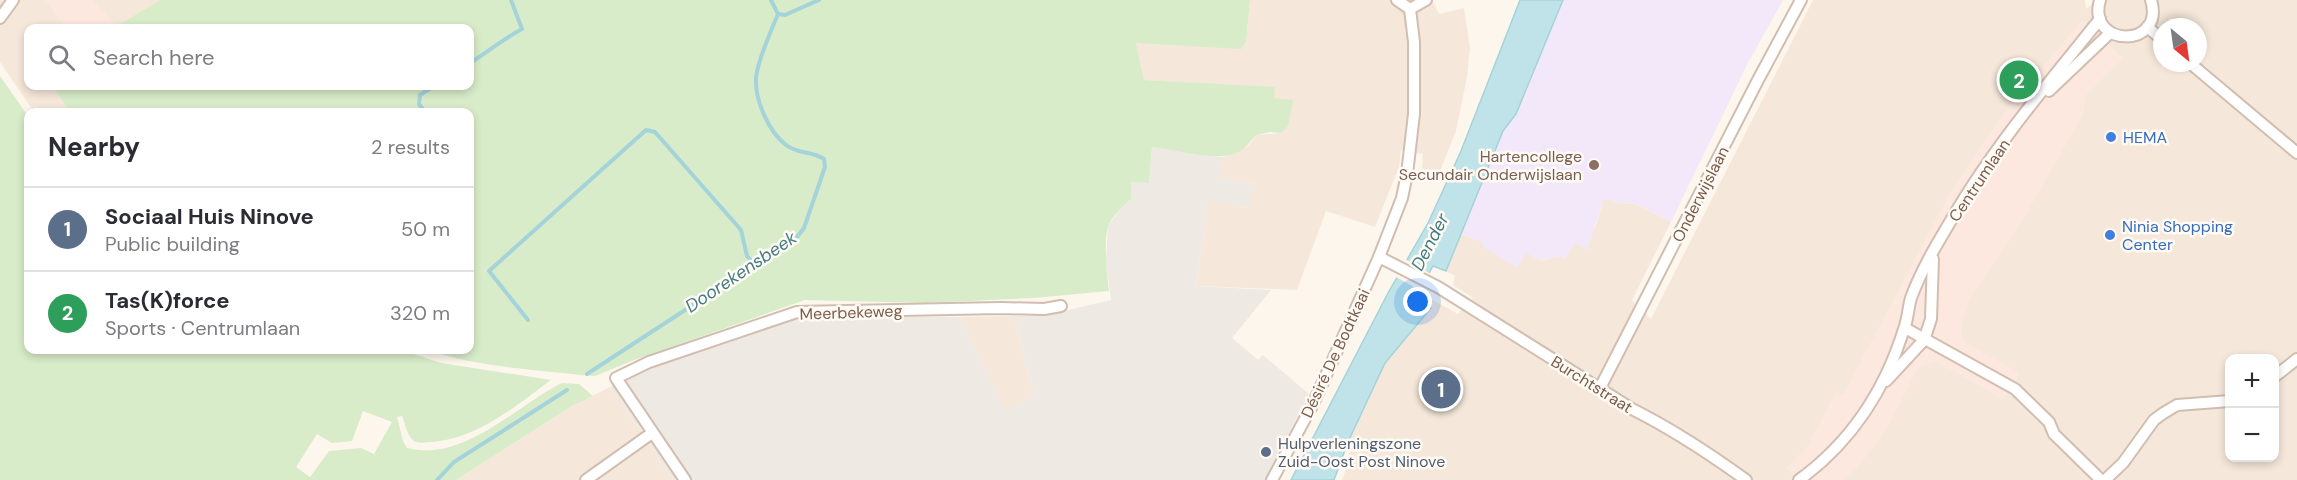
<!DOCTYPE html>
<meta charset="utf-8">
<style>
body{margin:0;font-family:"DM Sans",sans-serif;background:#f7f7f7;color:#2b2b33}
.controls{position:absolute;right:18px;bottom:18px;display:grid;overflow:hidden;border-radius:12px;box-shadow:0 3px 9px #0003}
.controls button{width:54px;height:54px;display:grid;place-items:center;padding:0;border:0;border-bottom:2px solid #e1e1e2;background:#fff;color:#2b2b33;font:30px sans-serif}
.compass{position:absolute;left:2153px;top:18px;width:54px;height:54px;border-radius:50%;background:#fff;box-shadow:0 3px 9px #0003;rotate:151deg}
.you{position:absolute;left:1418px;top:302px;width:21px;height:21px;margin:-15px;border:4px solid #fff;border-radius:50%;background:#1a73e8;box-shadow:0 0 0 9px #1a73e833}
.badge{display:grid;place-items:center;width:39px;height:39px;border-radius:50%;background:#e76f51;color:#fff;font-size:20px;font-weight:700}
.pin{position:absolute;translate:-50% -50%;border:3px solid #fff;box-shadow:0 2px 6px #0006}
.list{margin:0;padding:0;list-style:none}
h2{display:flex;justify-content:space-between;align-items:center;height:78px;margin:0;padding:0 24px;font-size:26px}
h2 small{font-size:20px;font-weight:400;color:#7c7c81}
.list li{display:grid;grid-template-columns:39px 1fr auto;gap:18px;align-items:center;box-sizing:border-box;height:84px;padding:0 24px;border-top:2px solid #e1e1e2}
.list b{display:block;font-size:22px;white-space:nowrap}
.list p{margin:0;font-size:20px;white-space:nowrap;color:#7c7c81}
.list em{font-size:20px;font-style:normal;color:#7c7c81}
.icon{flex:none;width:33px;height:33px;fill:none;stroke:currentColor;stroke-width:2;stroke-linecap:round;stroke-linejoin:round}
.map{position:relative;flex:none;width:2297px;height:480px;overflow:hidden}
.search{position:absolute;background:#fff;box-shadow:0 3px 9px #0003;left:24px;top:24px;width:450px;height:66px;display:flex;align-items:center;gap:15px;box-sizing:border-box;padding:0 21px;border-radius:12px;color:#7c7c81;font-size:22px}
.panel{position:absolute;background:#fff;box-shadow:0 3px 9px #0003;left:24px;top:108px;width:450px;height:246px;border-radius:12px}
.map>svg:first-child{display:block}
.residential{fill:#f5e8da;fill-rule:evenodd}
.commercial{fill:#fde8e0}
.industrial{fill:#efe9e4}
.education{fill:#f3e8fa}
.green{fill:#d8ecc9;fill-rule:evenodd}
.water{fill:#bfe3e8;stroke:#a5d3da;stroke-width:1.5}
.pier{fill:#fdf6ec}
.lines{fill:none;stroke-linecap:round;stroke-linejoin:round}
.stream{stroke:#a5d3da;stroke-width:4}
.street-casing{stroke:#d1beb0;stroke-width:14}
.street{stroke:#fff;stroke-width:10}
.shop-dot{fill:#3f7fe0;stroke:#fffaf3;stroke-width:2}
.education-dot{fill:#8d6e63;stroke:#fffaf3;stroke-width:2}
.service-dot{fill:#5c6f8a;stroke:#fffaf3;stroke-width:2}
.labels{text-anchor:middle;stroke-width:5;stroke-linejoin:round;paint-order:stroke}
.shop-label{font-size:16px;fill:#366cbe;stroke:#fffaf3;text-anchor:start}
.education-label{font-size:16px;fill:#785e54;stroke:#fffaf3;text-anchor:end}
.street-label{font-size:16px;fill:#7a5c4d;stroke:#fffaf3}
.service-label{font-size:16px;fill:#4e5e75;stroke:#fffaf3;text-anchor:start}
.water-label{font-size:18px;font-style:italic;fill:#437c86;stroke:#fffaf3}
</style>
<div class="map">
<svg width="2297" height="480" viewBox="0 0 2297 480">
<rect width="100%" height="100%" fill="#fdf6ec"/>
<g class="residential">
<polygon points="0,0 46,0 63,24 59,28 28,28 28,86 57,86 53,87 70,112 34,112 0,62"/>
<polygon points="92,0 160,0 117,27"/>
<polygon points="1250,0 1432,0 1439,14 1464,8 1470,48 1467,77 1456,131 1440,171 1422,169 1423,154 1401,150 1399,167 1375,227 1326,211 1297,290 1196,286 1208,201 1249,208 1255,184 1219,177 1222,157 1236,153 1247,147 1257,135 1281,133 1273,98 1275,88 1144,80 1136,43 1246,42"/>
<path d="M1813 0H2085L2086 9 2097 0H2297V480H1342L1349 461 1348 442 1385 363 1431 308 1415 299 1418 292 1458 314 1473 298 1453 285 1455 276 1446 271 1460 234 1484 242 1482 246 1526 252 1541 261 1557 256 1595 228 1604 198 1618 203 1636 204 1671 222 1632 300 1651 319ZM2162 27H2198V63H2162ZM2230 358H2274V458H2230Z"/>
<polygon points="1014,316 1034,395 1006,412 960,317"/>
<polygon points="610,387 673,480 456,480 572,406"/>
</g>
<g class="commercial">
<polygon points="46,0 92,0 117,27 59,28 63,24"/>
<polygon points="2082,21 2123,58 2086,95 2083,114 2019,226 1970,298 1961,327 1962,336 1967,344 2020,373 2002,399 1936,361 1918,367 1889,424 1878,441 1857,468 1843,480 1797,480 1787,468 1807,447 1836,392 1843,395 1952,190 2004,113"/>
</g>
<polygon class="industrial" points="1152,146 1222,157 1220,177 1255,184 1250,208 1208,202 1196,286 1271,290 1232,338 1258,360 1263,355 1309,394 1265,480 673,480 610,387 642,371 774,324 804,317 960,317 1006,411 1034,395 1014,316 1051,314 1111,300 1106,262 1108,226 1117,213 1131,199 1130,182 1149,183"/>
<polygon class="education" points="1563,0 1783,0 1748,63 1671,222 1636,204 1618,203 1604,198 1587,250 1575,243 1565,259 1557,256 1541,261 1526,253 1517,268 1482,246 1483,242 1460,234 1503,131 1516,114"/>
<g class="green">
<path d="M160 0H1250L1246 42 1241 49 1136 43 1144 80 1275 87 1274 98 1293 100 1288 126 1281 133 1270 132 1257 135C1249 141 1246 150 1236 153 1215 162 1175 149 1152 147L1149 183 1131 182V199C1123 207 1114 214 1109 224 1103 238 1107 275 1109 291L1034 298 926 303 805 300 634 360 595 376 580 375C530 369 476 367 429 350H470V112H70L53 87 470 86V28H114Z"/>
<path d="M0 76 28 116V350H401L441 363 551 380C516 406 478 438 433 442 427 442 419 444 414 441 407 436 405 423 402 416L397 417 403 441 407 448C463 463 517 405 562 383L579 384 593 396 572 406 456 480H0ZM363 411 392 422 374 454 361 448 329 451 310 477 296 467 317 434 332 443 352 441Z"/>
</g>
<polygon class="water" points="1520,0 1563,0 1516,114 1503,131 1446,271 1433,266 1415,298 1431,308 1385,363 1348,442 1334,480 1291,480 1388,293 1428,223 1461,151"/>
<polygon class="pier" points="1405,259 1431,274 1421,291 1396,277"/>
<g class="lines">
<g class="stream">
<polyline points="778,14 785,15 819,0"/>
<path d="M470 63C488 52 503 39 522 29L511 0"/>
<polyline points="425,112 419,104 420,95 434,86"/>
<polyline points="528,320 489,271 646,130 655,132 741,230 747,256 755,265"/>
<path d="M587 374 797 237 804 228 825 167 824 159C812 151 797 154 786 145 769 132 755 101 756 79 756 66 772 28 778 14L771 0"/>
<polyline points="437,480 454,462 567,390"/>
</g>
<defs>
<g id="street">
<path d="M2100 0C2086 48 2166 49 2151 0"/>
<polyline points="1410,9 1426,0"/>
<polyline points="0,18 13,0"/>
<polyline points="2147,27 2162,39"/>
<polyline points="2190,63 2297,153"/>
<polyline points="2049,91 2110,33"/>
<path d="M1379 257 1438 287 1632 409C1672 429 1710 454 1746 480"/>
<polyline points="1905,328 2015,389 2049,422 2054,434 2101,480"/>
<polyline points="2274,377 2297,359"/>
<polyline points="1886,381 1924,340 1931,319 1933,259"/>
<polyline points="1600,388 1758,80 1801,0"/>
<polyline points="586,480 652,433"/>
<polyline points="685,480 616,378 649,362 797,312 1001,308 1044,309 1061,306"/>
<polyline points="1272,480 1314,402 1379,257 1402,198 1407,174 1414,114 1414,42 1410,9 1397,0"/>
<path d="M1799 480C1850 443 1885 390 1904 329 1908 319 1908 308 1911 298 1921 270 1938 242 1953 217 1993 148 2050 81 2100 19"/>
<polyline points="2105,480 2123,463 2154,420 2162,414 2177,405 2230,401"/>
</g>
</defs>
<use href="#street" class="street-casing"/>
<use href="#street" class="street"/>
</g>
<g class="shop-dot">
<circle cx="2111" cy="137" r="6"/>
<circle cx="2110" cy="235" r="6"/>
</g>
<circle class="education-dot" cx="1594" cy="165" r="6"/>
<circle class="service-dot" cx="1266" cy="452" r="6"/>
<g class="labels">
<g class="shop-label">
<text x="2123" y="143">HEMA</text>
<text x="2122" y="232">Ninia Shopping<tspan x="2122" dy="18">Center</tspan></text>
</g>
<g class="education-label">
<text x="1582" y="162">Hartencollege<tspan x="1582" dy="18">Secundair Onderwijslaan</tspan></text>
</g>
<g class="street-label">
<text transform="translate(1979 180) rotate(-56)" y="6">Centrumlaan</text>
<text transform="translate(1700 194) rotate(-63)" y="6">Onderwijslaan</text>
<text transform="translate(851 312) rotate(-2)" y="6">Meerbekeweg</text>
<text transform="translate(1335 353) rotate(-65)" y="6">Désiré De Bodtkaai</text>
<text transform="translate(1592 384) rotate(32)" y="6">Burchtstraat</text>
</g>
<g class="service-label">
<text x="1278" y="449">Hulpverleningszone<tspan x="1278" dy="18">Zuid-Oost Post Ninove</tspan></text>
</g>
<g class="water-label">
<text transform="translate(1430 242) rotate(-63)" y="6">Dender</text>
<text transform="translate(741 272) rotate(-34)" y="6">Doorekensbeek</text>
</g>
</g>
</svg>
<div class="controls">
<button>+</button>
<button>−</button>
</div>
<svg class="compass" viewBox="-18 -18 36 36"><path d="M0-13l5 13h-10z" fill="#e53935"/><path d="M0 13l5-13h-10z" fill="#7c7c81"/></svg>
<div class="you"></div>
<div class="pin badge" style="left:1441px;top:389px;background:#5c6f8a">1</div>
<div class="pin badge" style="left:2019px;top:80px;background:#2e9e5b">2</div>
<div class="search"><svg class="icon" aria-label="search" viewBox="0 0 24 24"><circle cx="10" cy="10" r="6"/><path d="M15 15l6 6"/></svg>Search here</div>
<section class="panel">
<h2>Nearby<small>2 results</small></h2>
<ul class="list">
<li><span class="badge" style="background:#5c6f8a">1</span><div><b>Sociaal Huis Ninove</b><p>Public building</p></div><em>50 m</em></li>
<li><span class="badge" style="background:#2e9e5b">2</span><div><b>Tas(K)force</b><p>Sports · Centrumlaan</p></div><em>320 m</em></li>
</ul>
</section>
</div>
